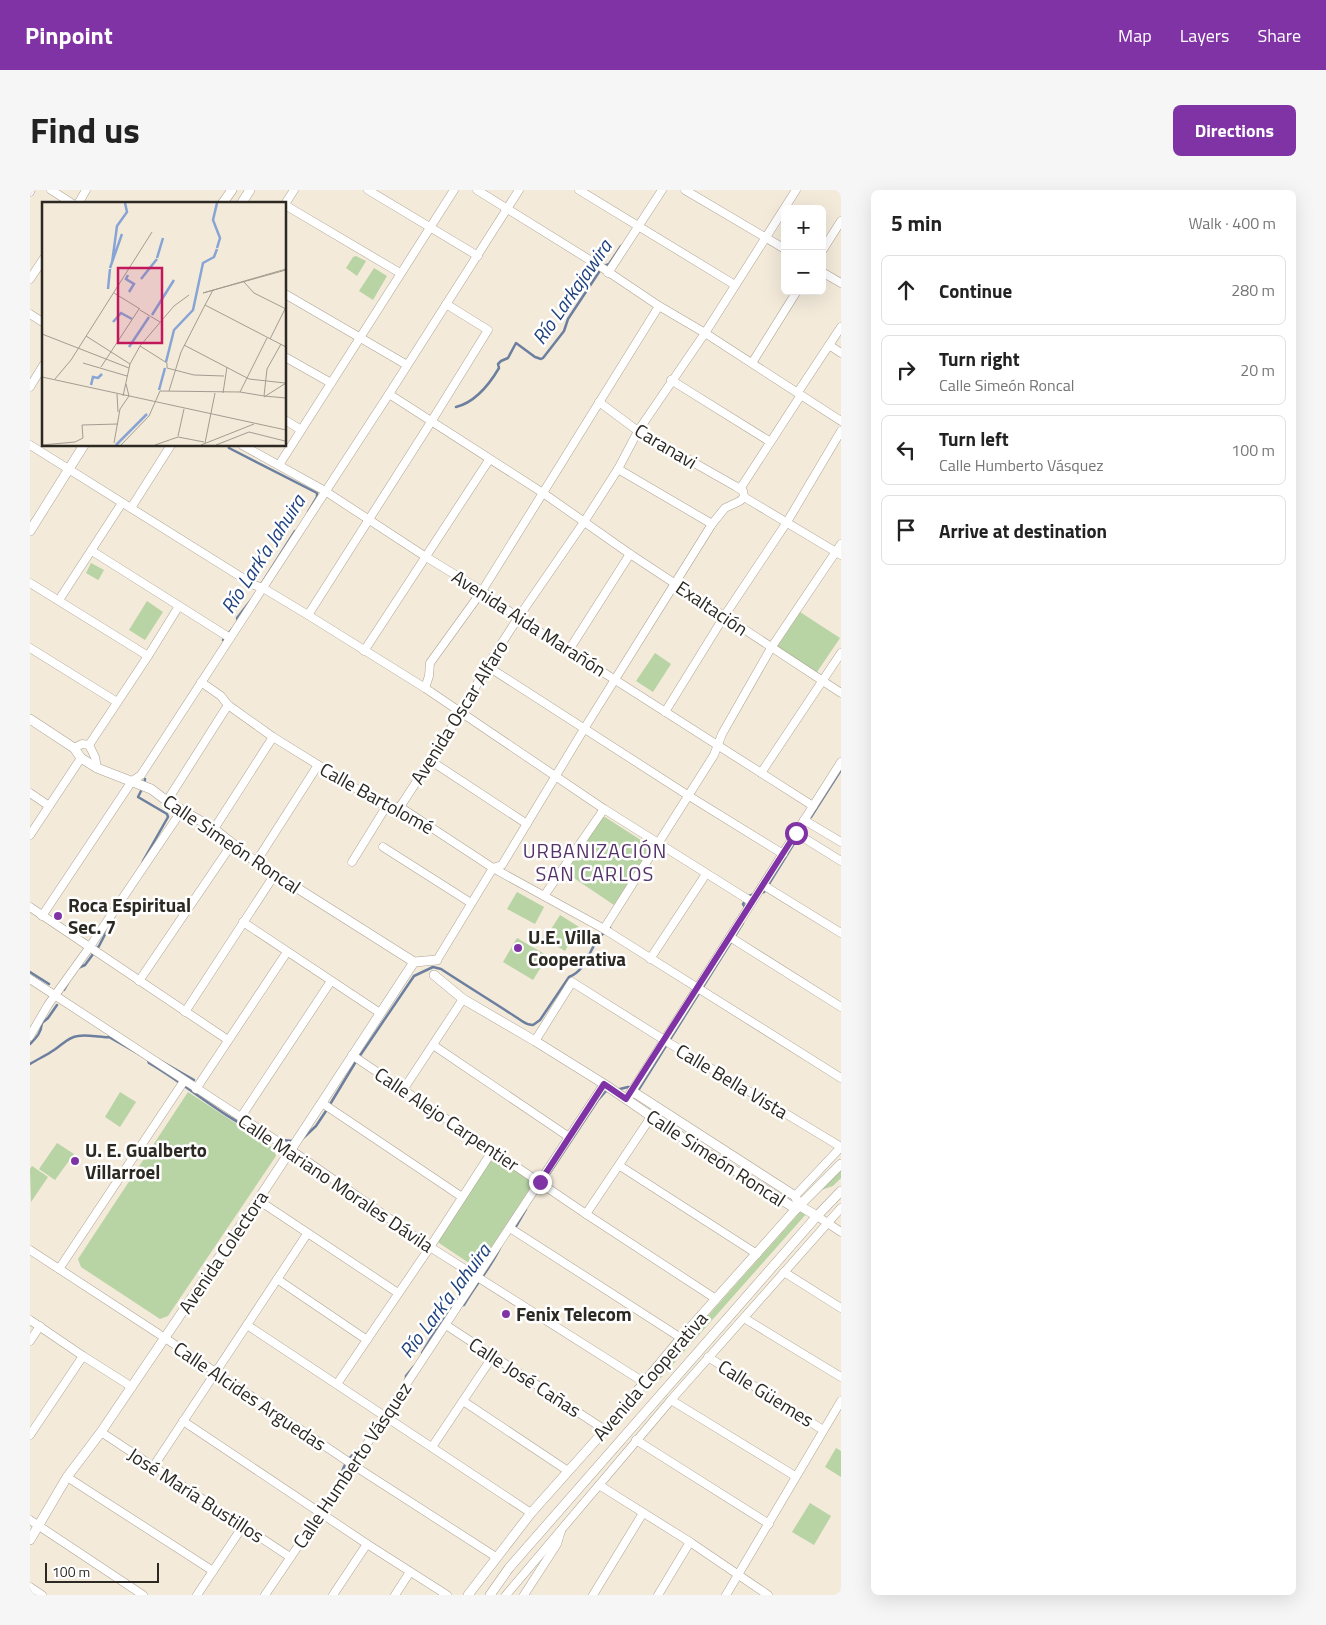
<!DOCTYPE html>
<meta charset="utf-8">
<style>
body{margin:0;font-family:"Titillium Web",sans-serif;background:#f6f6f6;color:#222}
.controls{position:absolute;right:15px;top:15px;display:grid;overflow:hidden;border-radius:8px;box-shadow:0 5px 20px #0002}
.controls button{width:45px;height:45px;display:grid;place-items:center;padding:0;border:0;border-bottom:1px solid #e0e0e0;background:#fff;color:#222;font:25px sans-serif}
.scale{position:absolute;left:15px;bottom:12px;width:114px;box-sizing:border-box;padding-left:5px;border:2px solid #2c2822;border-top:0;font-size:14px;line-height:18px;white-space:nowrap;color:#2c2822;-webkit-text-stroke:4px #fff;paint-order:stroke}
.stop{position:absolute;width:15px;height:15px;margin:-11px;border:4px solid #8033a5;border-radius:50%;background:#fff}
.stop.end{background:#8033a5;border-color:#fff;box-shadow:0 1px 5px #0008}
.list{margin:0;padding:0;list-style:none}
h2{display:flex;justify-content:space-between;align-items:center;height:65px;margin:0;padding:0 20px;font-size:21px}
h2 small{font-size:16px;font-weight:400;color:#767676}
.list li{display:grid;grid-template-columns:32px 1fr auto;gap:15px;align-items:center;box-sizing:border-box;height:70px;margin:0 10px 10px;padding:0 10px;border:1px solid #e0e0e0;border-radius:8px}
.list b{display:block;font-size:19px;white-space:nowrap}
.list p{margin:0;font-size:16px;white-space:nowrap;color:#767676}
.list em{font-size:16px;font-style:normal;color:#767676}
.icon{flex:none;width:28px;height:28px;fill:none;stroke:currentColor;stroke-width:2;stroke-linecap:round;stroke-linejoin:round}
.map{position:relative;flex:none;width:811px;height:1405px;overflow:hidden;border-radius:8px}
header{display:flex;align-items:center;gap:30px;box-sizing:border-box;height:70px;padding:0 25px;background:#8033a5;color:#fff}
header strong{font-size:24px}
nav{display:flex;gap:28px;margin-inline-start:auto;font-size:18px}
.intro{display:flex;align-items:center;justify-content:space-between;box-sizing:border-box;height:120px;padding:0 30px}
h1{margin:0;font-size:35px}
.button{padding:12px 22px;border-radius:8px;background:#8033a5;color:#fff;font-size:18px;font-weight:700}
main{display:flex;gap:30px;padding:0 30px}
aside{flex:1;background:#fff;border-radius:8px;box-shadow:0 5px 20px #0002}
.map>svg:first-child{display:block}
.green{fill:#b8d3a4}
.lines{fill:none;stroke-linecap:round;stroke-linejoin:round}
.stream{stroke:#6c7f9f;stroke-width:2.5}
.minor-casing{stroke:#aca394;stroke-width:9}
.tertiary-casing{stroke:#aca394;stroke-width:10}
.minor{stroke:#fff;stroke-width:8}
.tertiary{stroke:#fff;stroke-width:9}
.route{stroke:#8033a5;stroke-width:6}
.poi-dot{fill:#8033a5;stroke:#fff;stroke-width:2}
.labels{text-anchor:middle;stroke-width:5;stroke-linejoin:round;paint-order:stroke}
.street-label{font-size:19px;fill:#2c2822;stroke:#fff}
.poi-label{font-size:19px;font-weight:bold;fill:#2c2822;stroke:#fff;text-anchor:start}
.water-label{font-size:20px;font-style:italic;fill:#20427e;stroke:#fff}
.neighbourhood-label{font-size:20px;letter-spacing:1px;fill:#56326a;stroke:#fff}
.inset-river{fill:none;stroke:#87a4d5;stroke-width:2.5}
.inset-road{fill:none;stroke:#a39c90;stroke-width:1}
.view{fill:#c2185b;fill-opacity:0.15;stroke:#c2185b;stroke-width:2.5}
.inset-edge{fill:none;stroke:#2c2822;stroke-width:2.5}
</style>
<header>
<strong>Pinpoint</strong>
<nav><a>Map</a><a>Layers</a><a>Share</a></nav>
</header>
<div class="intro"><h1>Find us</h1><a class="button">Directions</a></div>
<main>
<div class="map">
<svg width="811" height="1405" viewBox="0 0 811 1405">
<rect width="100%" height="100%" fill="#f3eada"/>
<g class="green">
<polygon points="326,66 336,71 327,86 316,78 323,67"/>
<polygon points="344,78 357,86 343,110 329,101"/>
<polygon points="61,373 74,380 69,389 68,390 56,383"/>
<polygon points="117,411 133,422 115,450 99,440"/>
<polygon points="770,422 810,448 787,482 747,457"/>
<polygon points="625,463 641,474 623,502 606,491"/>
<polygon points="575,627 620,656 620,658 584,715 535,682 571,628"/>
<polygon points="487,702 514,717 505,734 477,719"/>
<polygon points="530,725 549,737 535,761 515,749"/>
<polygon points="487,748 518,766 503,790 473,772"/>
<polygon points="90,902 106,912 90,937 75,927"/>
<polygon points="158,902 243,958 246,966 138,1126 130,1129 51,1077 48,1069"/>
<polygon points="27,953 44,964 25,990 9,979"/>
<polygon points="462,967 465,967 502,992 502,995 449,1076 445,1077 409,1053 408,1049"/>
<polygon points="2,976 18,987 1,1012 0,979"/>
<polygon points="811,978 811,988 803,996 788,1001"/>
<polygon points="771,1021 777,1023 628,1191 621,1190"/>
<polygon points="806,1258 811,1261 811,1287 795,1277"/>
<polygon points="780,1313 801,1326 784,1355 762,1342"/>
</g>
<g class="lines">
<g class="stream">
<polyline points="574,76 579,74 591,56"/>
<path d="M426 217C446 212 459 195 469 178L468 174 471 171 478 168 486 153 505 167 511 169 513 168 534 141 538 129 571 79"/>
<polyline points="199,255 199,258 287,303 287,307 278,322"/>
<polyline points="232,393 265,341"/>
<polyline points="208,432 207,428 221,410"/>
<polyline points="193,450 203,438"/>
<polyline points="781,627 811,580"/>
<polyline points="112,675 113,671 138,627 137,624 108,607 114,595 115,589"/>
<polyline points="730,703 734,702 737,697 776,634"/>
<polyline points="716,719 713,714 719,706 724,704"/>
<polyline points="48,778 55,775 69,756 84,727"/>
<polyline points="0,782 19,794"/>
<polyline points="34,800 38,793"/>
<path d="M0 854C7 847 11 843 12 833L18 828 27 815"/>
<path d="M118 870 119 873C157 895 191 926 232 945"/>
<polyline points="131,871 164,890"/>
<path d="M0 874C8 869 17 865 24 860 32 855 38 847 48 846 59 844 69 848 79 847L114 867"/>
<polyline points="586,900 598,897 609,899 713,733"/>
<polyline points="251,950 263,951"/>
<path d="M271 950 286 936 296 921 325 873 384 786 403 777 411 779C437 796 463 812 489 829 494 832 496 835 503 835L510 830 539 787C556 780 558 763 568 749 571 745 576 741 580 738"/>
<polyline points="515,990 568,910 576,901 578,901"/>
<polyline points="485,1038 496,1019"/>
<path d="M431 1115H434C445 1095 460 1079 470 1058"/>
<polyline points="392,1163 407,1138 422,1118"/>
<polyline points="376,1190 376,1186 384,1176"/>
<path d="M311 1288C312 1274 322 1265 332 1256"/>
<polyline points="280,1346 293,1325"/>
</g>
<defs>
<g id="minor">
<polyline points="21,0 43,14"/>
<polyline points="338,0 448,66"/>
<polyline points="447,0 571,77 629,116 675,143 811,231"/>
<polyline points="549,0 705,95"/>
<polyline points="655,0 755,59"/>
<polyline points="0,2 1,0"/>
<polyline points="48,14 56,0"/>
<polyline points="255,14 264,0"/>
<polyline points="255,15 370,83"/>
<polyline points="792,61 811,31"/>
<polyline points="792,82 811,93"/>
<polyline points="578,83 632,0"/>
<polyline points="0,89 14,68"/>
<polyline points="255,104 377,175"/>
<polyline points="0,124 14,133"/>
<polyline points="799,155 811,163"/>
<polyline points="255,167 301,193"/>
<polyline points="722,173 767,101"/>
<polyline points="641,190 739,251"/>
<polyline points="0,197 14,174"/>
<polyline points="768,202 811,137"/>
<polyline points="359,204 513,303 600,364 811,503"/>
<polyline points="255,230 271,240"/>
<polyline points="0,255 224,395 233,398 278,425 395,498 574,619 722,712"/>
<polyline points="212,255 295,301 396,367 452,401 488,428 783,616"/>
<polyline points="249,275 424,0"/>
<polyline points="588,279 682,334"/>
<polyline points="710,299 771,205"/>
<polyline points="714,307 811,365"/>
<polyline points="101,318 141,255"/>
<polyline points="62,361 200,448"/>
<polyline points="0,393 118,466"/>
<polyline points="29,410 92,313"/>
<polyline points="278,425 401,232 458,140 416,114"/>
<polyline points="0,458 87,512"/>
<polyline points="539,460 600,364"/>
<polyline points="334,461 459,270"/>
<polyline points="457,476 659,606 753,664"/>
<polyline points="171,492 191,506 198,515 243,547 356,617 370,617 463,678 574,739 811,888"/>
<polyline points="395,498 399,486 400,473 452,401 629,116"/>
<polyline points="635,522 695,425 757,332 811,241"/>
<polyline points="59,555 118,466 149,416"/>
<polyline points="44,558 52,554 59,555 65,567 67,578"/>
<polyline points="401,571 497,634"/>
<polyline points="731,583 811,463"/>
<polyline points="0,603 19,616"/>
<polyline points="137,611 198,515"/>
<polyline points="370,617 431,523 457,476 488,428 554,332 588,279 608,241 675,143 766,0"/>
<polyline points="774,630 811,652"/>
<polyline points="184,639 243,547"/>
<polyline points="766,643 811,671"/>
<polyline points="0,645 51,568"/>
<polyline points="353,657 441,713"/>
<polyline points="226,672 288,575"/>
<polyline points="322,672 356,617"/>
<polyline points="733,695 811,743"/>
<polyline points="514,706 574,619"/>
<polyline points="0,717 198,850"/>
<polyline points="12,726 102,591 111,585 359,204 489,0"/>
<polyline points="213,732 350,823"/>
<polyline points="574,739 684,565 692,544 741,458 811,354"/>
<polyline points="700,747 811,817"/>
<polyline points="620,769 676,684"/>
<polyline points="407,770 463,678 472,675 554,539 682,334 695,318 710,311 714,307 713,301 705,296 608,241 569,212"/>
<polyline points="0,789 261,960 400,1057 615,1193"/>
<polyline points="109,791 202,654"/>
<polyline points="155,822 245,684"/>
<polyline points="0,846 18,815 59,758 152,620"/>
<polyline points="505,851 542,792 639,853 811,957"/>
<polyline points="403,855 539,947"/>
<polyline points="322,865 556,1024 686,1109"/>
<polyline points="166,899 257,762"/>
<polyline points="373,900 433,809"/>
<polyline points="602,901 811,572"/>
<polyline points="292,913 432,1007"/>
<polyline points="211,927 301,791"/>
<polyline points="590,976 727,1064"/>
<polyline points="765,1006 811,957"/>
<polyline points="228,1010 368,1103"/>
<polyline points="556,1024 621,927"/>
<polyline points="787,1026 811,1042"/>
<polyline points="480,1038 651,1148"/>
<polyline points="0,1060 135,1148 323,1275 466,1367"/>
<polyline points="29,1079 154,891"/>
<polyline points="754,1082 811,1118"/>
<polyline points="247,1089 337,1150"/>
<polyline points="714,1128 811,1187"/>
<polyline points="0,1130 53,1166 102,1197"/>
<polyline points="217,1135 501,1323"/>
<polyline points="416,1135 575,1240"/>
<polyline points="0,1151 10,1136"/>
<polyline points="678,1167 793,1240"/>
<polyline points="307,1194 400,1057 463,960"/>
<polyline points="641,1210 765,1286"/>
<polyline points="433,1211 538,1281"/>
<polyline points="153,1231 337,1354 417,1405"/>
<polyline points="71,1242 260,1367"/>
<polyline points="0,1245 53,1166"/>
<polyline points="606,1250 739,1334"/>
<polyline points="402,1257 463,1166"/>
<polyline points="123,1277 277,1044"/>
<polyline points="37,1287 183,1381"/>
<polyline points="569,1295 660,1352 738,1405"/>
<polyline points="0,1330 113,1405"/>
<polyline points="0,1397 12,1405"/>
<polyline points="167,1405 213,1336"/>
<polyline points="235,1405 323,1275 574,894"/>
<polyline points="303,1405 337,1354"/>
<polyline points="365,1405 380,1382"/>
<polyline points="476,1405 641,1210 811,1018"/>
<polyline points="494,1405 527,1354 531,1341"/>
<polyline points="563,1405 613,1323"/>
<polyline points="628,1405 660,1352"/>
<polyline points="696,1405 811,1211"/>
</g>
<g id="tertiary">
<polyline points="192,14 202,0"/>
<polyline points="211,14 220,0"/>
<polyline points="0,341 54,255"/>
<polyline points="0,529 44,558 51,568 67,578 121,599 137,611 184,639 226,672 384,772 407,770"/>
<polyline points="404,785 433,809 505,851 574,894 653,948 766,1019"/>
<polyline points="597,909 602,901 765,1006 770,1016 787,1026"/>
<polyline points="0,1350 37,1287 71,1242 228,1010 384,772"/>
<polyline points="438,1405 501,1323 575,1240 651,1148 766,1019 811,974"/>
<polyline points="460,1405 479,1378 787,1026 811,1001"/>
</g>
</defs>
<use href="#minor" class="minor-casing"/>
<use href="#tertiary" class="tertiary-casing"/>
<use href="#minor" class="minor"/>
<use href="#tertiary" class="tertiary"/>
</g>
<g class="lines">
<polyline class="route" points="510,992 574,894 596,909 766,643"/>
</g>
<g class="poi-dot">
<circle cx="28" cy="726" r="5"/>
<circle cx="488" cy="758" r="5"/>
<circle cx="45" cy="971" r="5"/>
<circle cx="476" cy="1124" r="5"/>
</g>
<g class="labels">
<g class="street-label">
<text transform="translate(636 256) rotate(31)" y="7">Caranavi</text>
<text transform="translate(682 418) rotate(34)" y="7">Exaltación</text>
<text transform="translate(499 433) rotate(33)" y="7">Avenida Aida Marañón</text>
<text transform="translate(429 522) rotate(-58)" y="7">Avenida Oscar Alfaro</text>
<text transform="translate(347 608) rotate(29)" y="7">Calle Bartolomé</text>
<text transform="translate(202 654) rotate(34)" y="7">Calle Simeón Roncal</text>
<text transform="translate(702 891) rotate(31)" y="7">Calle Bella Vista</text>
<text transform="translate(417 929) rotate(34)" y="7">Calle Alejo Carpentier</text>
<text transform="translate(686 968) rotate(33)" y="7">Calle Simeón Roncal</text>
<text transform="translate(306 993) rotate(34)" y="7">Calle Mariano Morales Dávila</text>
<text transform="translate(193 1062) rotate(-56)" y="7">Avenida Colectora</text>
<text transform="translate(620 1186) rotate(-49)" y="7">Avenida Cooperativa</text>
<text transform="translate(495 1187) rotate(33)" y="7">Calle José Cañas</text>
<text transform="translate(736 1203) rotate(32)" y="7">Calle Güemes</text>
<text transform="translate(220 1206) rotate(34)" y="7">Calle Alcides Arguedas</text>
<text transform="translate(322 1275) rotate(-56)" y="7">Calle Humberto Vásquez</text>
<text transform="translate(166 1305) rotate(33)" y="7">José María Bustillos</text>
</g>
<g class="poi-label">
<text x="38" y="722">Roca Espiritual<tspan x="38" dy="22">Sec. 7</tspan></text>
<text x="498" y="754">U.E. Villa<tspan x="498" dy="22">Cooperativa</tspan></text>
<text x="55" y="967">U. E. Gualberto<tspan x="55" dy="22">Villarroel</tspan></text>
<text x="486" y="1131">Fenix Telecom</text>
</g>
<g class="water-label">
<text transform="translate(542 102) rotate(-55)" y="7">Río Larkajawira</text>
<text transform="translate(233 364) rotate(-57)" y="7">Río Lark’a Jahuira</text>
<text transform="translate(415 1111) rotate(-53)" y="7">Río Lark’a Jahuira</text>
</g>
<g class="neighbourhood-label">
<text x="565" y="668">URBANIZACIÓN<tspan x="565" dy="23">SAN CARLOS</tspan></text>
</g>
</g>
<g transform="translate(12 12)">
<rect width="244" height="244" fill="#f3eada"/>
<path class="inset-river" d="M175 1 171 18 178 36 175 46M115 56 121 36M70 61 75 24 85 10 83 1M68 66 80 32M86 73 84 77 92 82 87 90M99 77 115 57M66 87 68 67M110 113 132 78M71 120 79 111 90 117M87 145 107 115M124 160 132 128 151 108 161 61 172 55 175 47M49 183 51 175 56 176 60 172M117 188 123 166M74 243 105 212"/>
<path class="inset-road" d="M244 67 161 91 244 68M201 79 212 91 244 107M72 91 98 107M163 103 171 88M98 108 118 120M0 132 87 166M44 134 88 162M228 137 243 107M239 142 225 167 222 194 244 196M142 143 207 177 243 181M98 144 125 161V166L152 173 182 174M41 161 85 174M59 165 97 107M0 175 244 228M13 177 29 158 110 30M127 189 139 150 163 103 244 145M198 190 225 136M181 191 185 165M75 192 76 210M81 194 88 162 98 144 132 104 147 93M222 195 244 181M136 234 142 207M136 235 162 240M72 241 78 207 87 194 84 182M163 241 173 191M0 243 33 240 41 236 40 223 76 222M79 243 107 214 118 189 198 190 222 194M113 243 136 235M159 243 212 222M174 243 207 230 243 239"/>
<path class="view" d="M76 66H120V141H76Z"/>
<rect width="244" height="244" class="inset-edge"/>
</g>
</svg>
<div class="controls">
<button>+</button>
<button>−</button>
</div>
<div class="scale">100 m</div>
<div class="stop" style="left:766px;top:643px"></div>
<div class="stop end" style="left:510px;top:992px"></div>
</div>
<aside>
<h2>5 min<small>Walk · 400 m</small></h2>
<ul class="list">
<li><svg class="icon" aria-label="ahead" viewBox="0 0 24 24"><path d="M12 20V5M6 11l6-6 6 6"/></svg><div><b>Continue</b></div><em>280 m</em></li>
<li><svg class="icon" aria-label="right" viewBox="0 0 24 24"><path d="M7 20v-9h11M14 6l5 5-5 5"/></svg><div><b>Turn right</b><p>Calle Simeón Roncal</p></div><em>20 m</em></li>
<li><svg class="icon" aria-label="left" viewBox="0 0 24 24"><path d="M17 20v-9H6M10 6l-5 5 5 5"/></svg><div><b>Turn left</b><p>Calle Humberto Vásquez</p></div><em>100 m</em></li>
<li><svg class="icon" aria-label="arrive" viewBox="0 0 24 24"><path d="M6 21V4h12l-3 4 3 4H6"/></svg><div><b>Arrive at destination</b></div></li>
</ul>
</aside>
</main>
